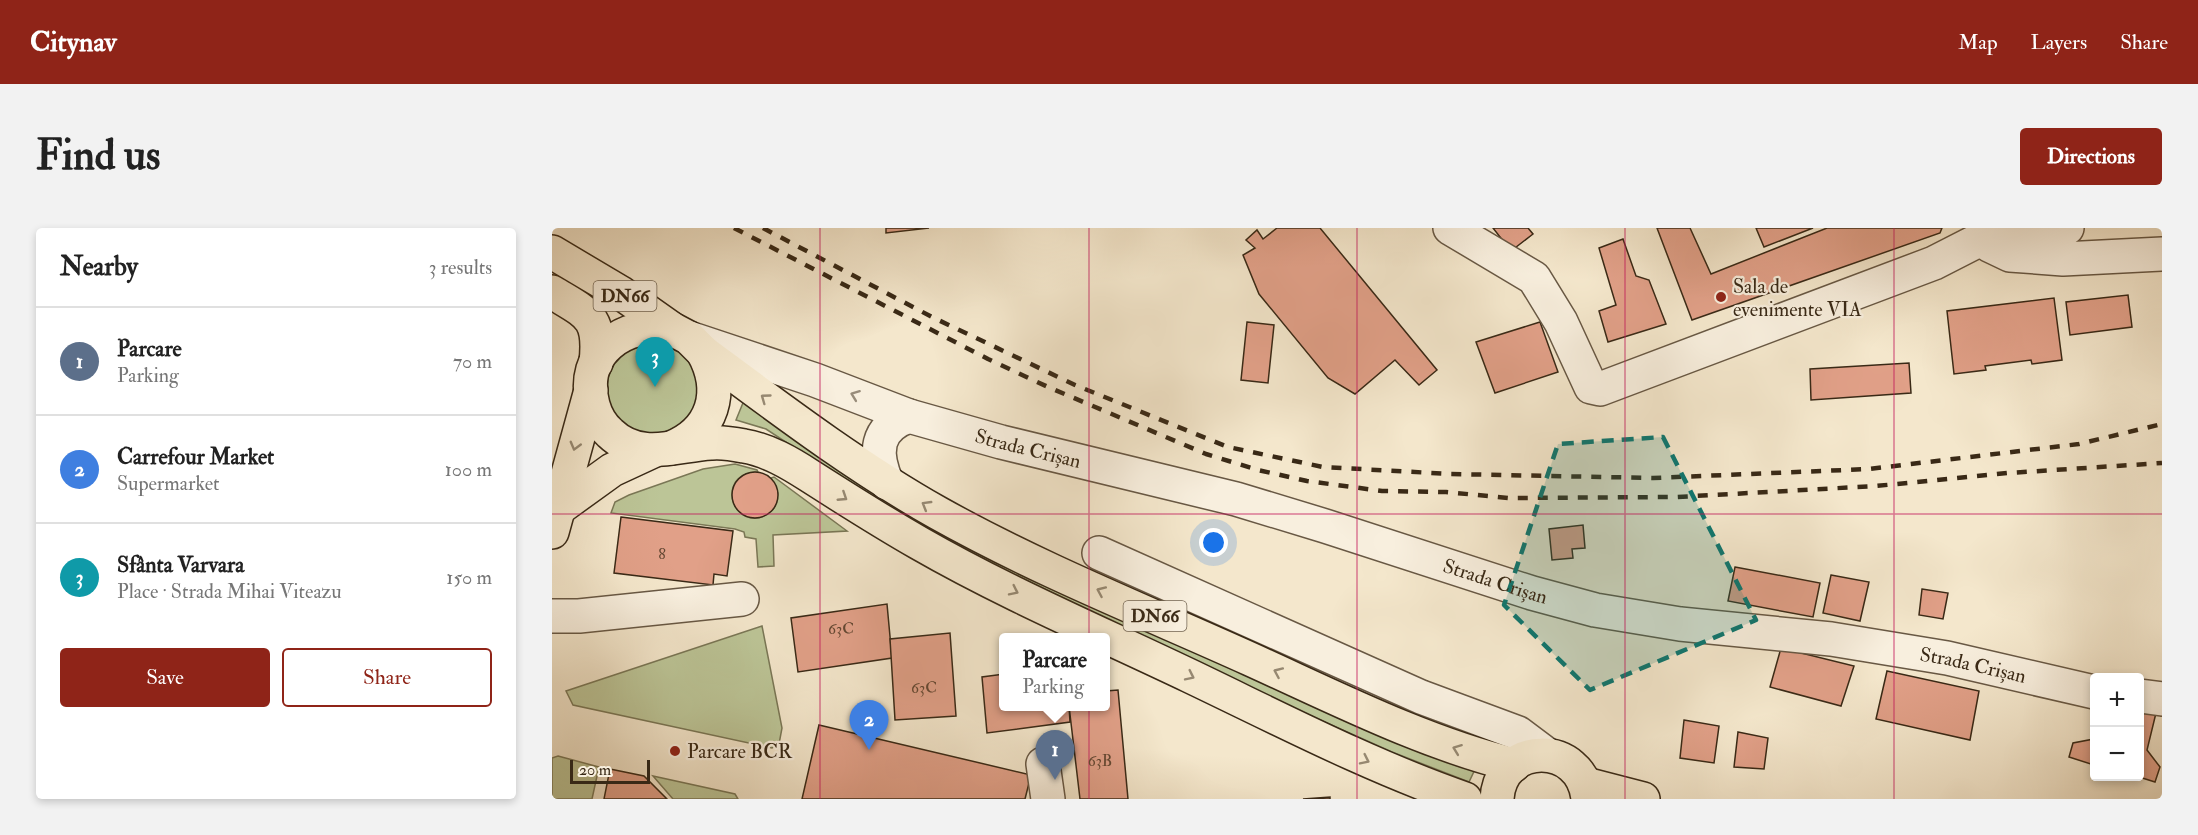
<!DOCTYPE html>
<meta charset="utf-8">
<style>
body{margin:0;font-family:"IM FELL Double Pica",serif;background:#f2f2f2;color:#222}
.controls{position:absolute;right:18px;bottom:18px;display:grid;overflow:hidden;border-radius:6px;box-shadow:0 3px 9px #0003}
.controls button{width:54px;height:54px;display:grid;place-items:center;padding:0;border:0;border-bottom:2px solid #e0e0e0;background:#fff;color:#222;font:30px sans-serif}
.scale{position:absolute;left:18px;bottom:15px;width:80px;box-sizing:border-box;padding-left:6px;border:3px solid #392916;border-top:0;font-size:16px;line-height:21px;white-space:nowrap;color:#392916;-webkit-text-stroke:4px #f8efde;paint-order:stroke}
.you{position:absolute;left:662px;top:315px;width:21px;height:21px;margin:-15px;border:4px solid #fff;border-radius:50%;background:#1a73e8;box-shadow:0 0 0 9px #1a73e833}
.badge{display:grid;place-items:center;width:39px;height:39px;border-radius:50%;background:#8f2418;color:#fff;font-size:20px;font-weight:700}
.pin{position:absolute;translate:-50% -50px;filter:drop-shadow(0 2px 3px #0008)}
.pin::after{content:'';position:absolute;top:32px;width:21px;height:18px;background:inherit;clip-path:polygon(0 0,100% 0,50% 100%)}
.popup{position:absolute;left:447px;top:405px;width:111px;height:78px;box-sizing:border-box;display:grid;place-content:center;border-radius:6px;background:#fff;filter:drop-shadow(0 2px 4px #0005);font-size:20px;white-space:nowrap;color:#767676}
.popup b{font-size:22px;color:#222}
.popup::after{content:'';position:absolute;left:50%;top:100%;margin-left:-12px;border:12px solid transparent;border-top-color:#fff}
.list{margin:0;padding:0;list-style:none}
h2{display:flex;justify-content:space-between;align-items:center;height:78px;margin:0;padding:0 24px;font-size:26px}
h2 small{font-size:20px;font-weight:400;color:#767676}
.list li{display:grid;grid-template-columns:39px 1fr auto;gap:18px;align-items:center;box-sizing:border-box;height:108px;padding:0 24px;border-top:2px solid #e0e0e0}
.list b{display:block;font-size:22px;white-space:nowrap}
.list p{margin:0;font-size:20px;white-space:nowrap;color:#767676}
.list em{font-size:20px;font-style:normal;color:#767676}
.actions{display:flex;gap:12px;padding:18px 24px}
.actions a{flex:1;padding:14px 0;border:2px solid #8f2418;border-radius:6px;text-align:center;font-size:21px;color:#8f2418}
.actions .main{background:#8f2418;color:#fff}
.map{position:relative;flex:none;width:1610px;height:571px;overflow:hidden;border-radius:6px}
header{display:flex;align-items:center;gap:36px;box-sizing:border-box;height:84px;padding:0 30px;background:#8f2418;color:#fff}
header strong{font-size:28px}
nav{display:flex;gap:33px;margin-inline-start:auto;font-size:21px}
.intro{display:flex;align-items:center;justify-content:space-between;box-sizing:border-box;height:144px;padding:0 36px}
h1{margin:0;font-size:42px}
.button{padding:15px 27px;border-radius:6px;background:#8f2418;color:#fff;font-size:21px;font-weight:700}
main{display:flex;gap:36px;padding:0 36px}
aside{flex:1;background:#fff;border-radius:6px;box-shadow:0 3px 9px #0003}
.map>svg:first-child{display:block}
.green{fill:#bcc597;stroke:#7a7756;stroke-width:1.5}
.building{fill:#e1a088;stroke:#392916;stroke-width:1.5}
.lines{fill:none;stroke-linecap:round;stroke-linejoin:round}
.minor-casing{stroke:#685844;stroke-width:36}
.major-casing{stroke:#392916;stroke-width:36}
.minor{stroke:#f8efde;stroke-width:33}
.major{stroke:#f4e7cc;stroke-width:33}
.rail{stroke:#392916;stroke-width:4.5;stroke-dasharray:10 10;stroke-linecap:butt}
.oneway{stroke:#988c7a}
.oneway2{stroke:#968871}
.marked{fill:#0f766e;fill-opacity:0.2;stroke:#0f766e;stroke-width:4.5;stroke-dasharray:12 8;stroke-linejoin:round}
.grid{fill:none;stroke:#c2185b;stroke-width:1.5;stroke-opacity:0.55}
.poi-dot{fill:#8f2418;stroke:#f8efde;stroke-width:2}
.labels{text-anchor:middle;stroke-width:4.5;stroke-linejoin:round;paint-order:stroke}
.number-label{font-size:16px;fill:#634732}
.shield{fill:#f8efde;stroke:#726452;stroke-width:1.5}
.shield-label{font-size:18px;font-weight:bold;fill:#392916}
.poi-label{font-size:20px;fill:#392916;stroke:#f8efde;text-anchor:start}
.street-label{font-size:20px;fill:#392916;stroke:#f8efde}
</style>
<header>
<strong>Citynav</strong>
<nav><a>Map</a><a>Layers</a><a>Share</a></nav>
</header>
<div class="intro"><h1>Find us</h1><a class="button">Directions</a></div>
<main>
<aside>
<h2>Nearby<small>3 results</small></h2>
<ul class="list">
<li><span class="badge" style="background:#5c6f8a">1</span><div><b>Parcare</b><p>Parking</p></div><em>70 m</em></li>
<li><span class="badge" style="background:#3f7fe0">2</span><div><b>Carrefour Market</b><p>Supermarket</p></div><em>100 m</em></li>
<li><span class="badge" style="background:#0f9aa8">3</span><div><b>Sfânta Varvara</b><p>Place · Strada Mihai Viteazu</p></div><em>150 m</em></li>
</ul>
<div class="actions"><a class="main">Save</a><a>Share</a></div>
</aside>
<div class="map">
<svg width="1610" height="571" viewBox="0 0 1610 571">
<rect width="100%" height="100%" fill="#f4e7cc"/>
<filter id="stains"><feTurbulence type="fractalNoise" baseFrequency=".00333" numOctaves="4"/><feColorMatrix values="0 0 0 0 .2 0 0 0 0 .09 0 0 0 0 .02 0 0 0 .5 -.17"/></filter>
<radialGradient id="worn" r=".72"><stop offset=".6" stop-color="#630" stop-opacity="0"/><stop offset="1" stop-color="#630" stop-opacity=".3"/></radialGradient>
<g class="green">
<polygon points="110,113 137,128 149,157 141,187 116,206 85,206 60,186 54,172 53,156 57,141 66,127 79,118"/>
<polygon points="193,170 306,250 925,537 917,554 840,524 654,441 372,305 214,201 184,192"/>
<path d="M183 236 205 242 206 244C156 246 188 316 222 280L226 265 219 250 222 249 295 303 221 307 222 338 206 339 204 311 193 309 192 304 183 301 59 285 63 274 77 267 151 241Z"/>
<polygon points="210,398 230,500 227,516 220,520 21,477 14,463"/>
<polygon points="6,528 47,539 40,571 0,571 0,530"/>
<polygon points="101,548 183,566 186,571 121,571"/>
</g>
<g class="building">
<polygon points="334,0 377,0 334,5"/>
<polygon points="725,0 768,0 885,142 867,157 843,132 803,166 776,150 707,66 691,27 703,20 694,12 705,2 711,11"/>
<polygon points="941,0 976,0 981,6 959,23"/>
<polygon points="1105,0 1138,0 1159,46 1275,0 1390,0 1388,5 1140,92"/>
<polygon points="1204,0 1261,0 1212,19"/>
<polygon points="1071,11 1084,48 1097,52 1114,96 1056,114 1047,83 1064,77 1047,20"/>
<polygon points="1576,67 1580,99 1518,107 1514,74"/>
<polygon points="1502,70 1510,132 1480,136 1479,132 1433,138 1434,142 1402,146 1395,83"/>
<polygon points="695,94 722,97 716,155 689,152"/>
<polygon points="988,94 1006,144 943,165 924,114"/>
<polygon points="1357,135 1359,165 1259,172 1258,141"/>
<circle cx="203" cy="267" r="23"/>
<polygon points="69,289 181,303 175,348 162,346 161,357 62,345"/>
<polygon points="1031,297 1033,320 1020,321 1021,330 1000,332 997,301"/>
<polygon points="1183,339 1268,355 1261,389 1176,373"/>
<polygon points="1279,347 1317,354 1308,393 1271,385"/>
<polygon points="1370,361 1396,365 1391,391 1367,387"/>
<polygon points="335,376 340,430 246,444 239,390"/>
<polygon points="398,405 404,488 343,492 338,411"/>
<polygon points="1229,420 1302,438 1289,478 1218,459"/>
<polygon points="1335,443 1427,463 1418,512 1324,491"/>
<polygon points="452,446 452,478 517,478 518,494 435,505 430,449"/>
<polygon points="566,462 576,571 528,571 517,478 554,478 554,463"/>
<polygon points="1588,481 1604,485 1595,522 1608,539 1603,554 1584,548 1588,548"/>
<polygon points="1132,492 1167,498 1162,535 1128,530"/>
<polygon points="267,497 479,547 473,571 250,571"/>
<polygon points="1186,504 1216,510 1212,541 1182,539"/>
<polygon points="1542,511 1542,537 1517,529 1521,515"/>
<polygon points="58,541 92,548 115,571 52,571"/>
<polygon points="778,569 778,571 751,571"/>
</g>
<g class="lines">
<defs>
<g id="minor">
<polyline points="898,0 982,50 1009,94 1039,159 1048,161 1382,35 1427,12 1515,0"/>
<polyline points="1437,17 1458,27 1511,31 1610,26"/>
<path id="s1" d="M137 110 263 152 357 188 449 214 684 271 773 298 980 365 1043 382 1128 396 1279 411 1395 430 1542 464"/>
<path d="M335 255C322 225 323 200 357 188"/>
<polyline points="547,325 869,469 966,505 994,526"/>
<polyline points="0,388 27,388 190,371"/>
<polyline points="1588,468 1610,471"/>
<polyline points="491,536 496,571"/>
</g>
<g id="major">
<path d="M0 24 69 65 120 101 137 110 151 124C228 181 303 238 386 285 486 341 594 384 698 431 784 470 870 514 962 537"/>
<path d="M0 64C36 86 49 88 44 135"/>
<path d="M120 101C72 92 27 125 41 177 44 188 50 198 58 205 88 234 124 217 159 215 169 214 182 216 192 218 216 222 238 235 258 248 294 271 330 294 367 315 454 365 548 405 638 448 728 491 818 538 913 571"/>
<path d="M119 220C161 203 173 164 151 124"/>
<polyline points="6,281 60,242 101,223"/>
<polyline points="0,304 39,162"/>
<polyline points="1033,556 1091,571"/>
<path d="M945 571C948 513 1030 512 1036 571"/>
</g>
</defs>
<use href="#minor" class="minor-casing"/>
<use href="#major" class="major-casing"/>
<use href="#minor" class="minor"/>
<use href="#major" class="major"/>
<g class="rail">
<polyline points="182,0 436,131 496,159 654,226 706,242 755,253 830,263 894,264 956,270 1125,269 1324,258 1456,245 1610,235"/>
<polyline points="211,0 380,89 523,157 676,219 771,239 899,246 1101,250 1317,241 1527,216 1610,196"/>
</g>
</g>
<defs><path id="oneway-chevron" d="M-2-3.5L2.5 0L-2 3.5" fill="none" stroke-width="1.6" stroke-linecap="round" stroke-linejoin="round" transform="scale(1.5)"/></defs>
<use class="oneway" href="#oneway-chevron" transform="translate(303 167) rotate(-159)"/>
<g class="oneway2">
<use href="#oneway-chevron" transform="translate(213 170) rotate(-144)"/>
<use href="#oneway-chevron" transform="translate(23 218) rotate(105)"/>
<use href="#oneway-chevron" transform="translate(291 269) rotate(33)"/>
<use href="#oneway-chevron" transform="translate(374 277) rotate(-149)"/>
<use href="#oneway-chevron" transform="translate(462 363) rotate(26)"/>
<use href="#oneway-chevron" transform="translate(549 363) rotate(-156)"/>
<use href="#oneway-chevron" transform="translate(726 444) rotate(-156)"/>
<use href="#oneway-chevron" transform="translate(638 448) rotate(26)"/>
<use href="#oneway-chevron" transform="translate(905 521) rotate(-159)"/>
<use href="#oneway-chevron" transform="translate(813 532) rotate(26)"/>
</g>
<path class="marked" d="M1111 209 1204 392 1038 462 952 377 1006 216Z"/>
<path class="grid" d="M268 0V571M537 0V571M805 0V571M1073 0V571M1342 0V571M0 286H1610"/>
<g class="poi-dot">
<circle cx="1169" cy="69" r="6"/>
<circle cx="123" cy="523" r="6"/>
</g>
<g class="labels">
<g class="number-label">
<text x="110" y="331">8</text>
<text x="289" y="406">63C</text>
<text x="372" y="465">63C</text>
<text x="548" y="538">63B</text>
</g>
<g class="shield">
<rect x="41.5" y="53" width="63" height="30" rx="4.5"/>
<rect x="571.5" y="373" width="63" height="30" rx="4.5"/>
</g>
<g class="shield-label">
<text x="73" y="74">DN66</text>
<text x="603" y="394">DN66</text>
</g>
<g class="poi-label">
<text x="1181" y="65">Sala de<tspan x="1181" dy="23">evenimente VIA</tspan></text>
<text x="135" y="530">Parcare BCR</text>
</g>
<g class="street-label">
<text dy="7" stroke="none"><textPath href="#s1" startOffset="357">Strada Crișan</textPath></text>
<text dy="7" stroke="none"><textPath href="#s1" startOffset="843">Strada Crișan</textPath></text>
<text dy="7" stroke="none"><textPath href="#s1" startOffset="1329">Strada Crișan</textPath></text>
</g>
</g>
<rect width="100%" height="100%" filter="url(#stains)"/>
<rect width="100%" height="100%" fill="url(#worn)"/>
</svg>
<div class="controls">
<button>+</button>
<button>−</button>
</div>
<div class="scale">20 m</div>
<div class="you"></div>
<div class="pin badge" style="left:503px;top:552px;background:#5c6f8a">1</div>
<div class="popup"><b>Parcare</b>Parking</div>
<div class="pin badge" style="left:317px;top:522px;background:#3f7fe0">2</div>
<div class="pin badge" style="left:103px;top:159px;background:#0f9aa8">3</div>
</div>
</main>
